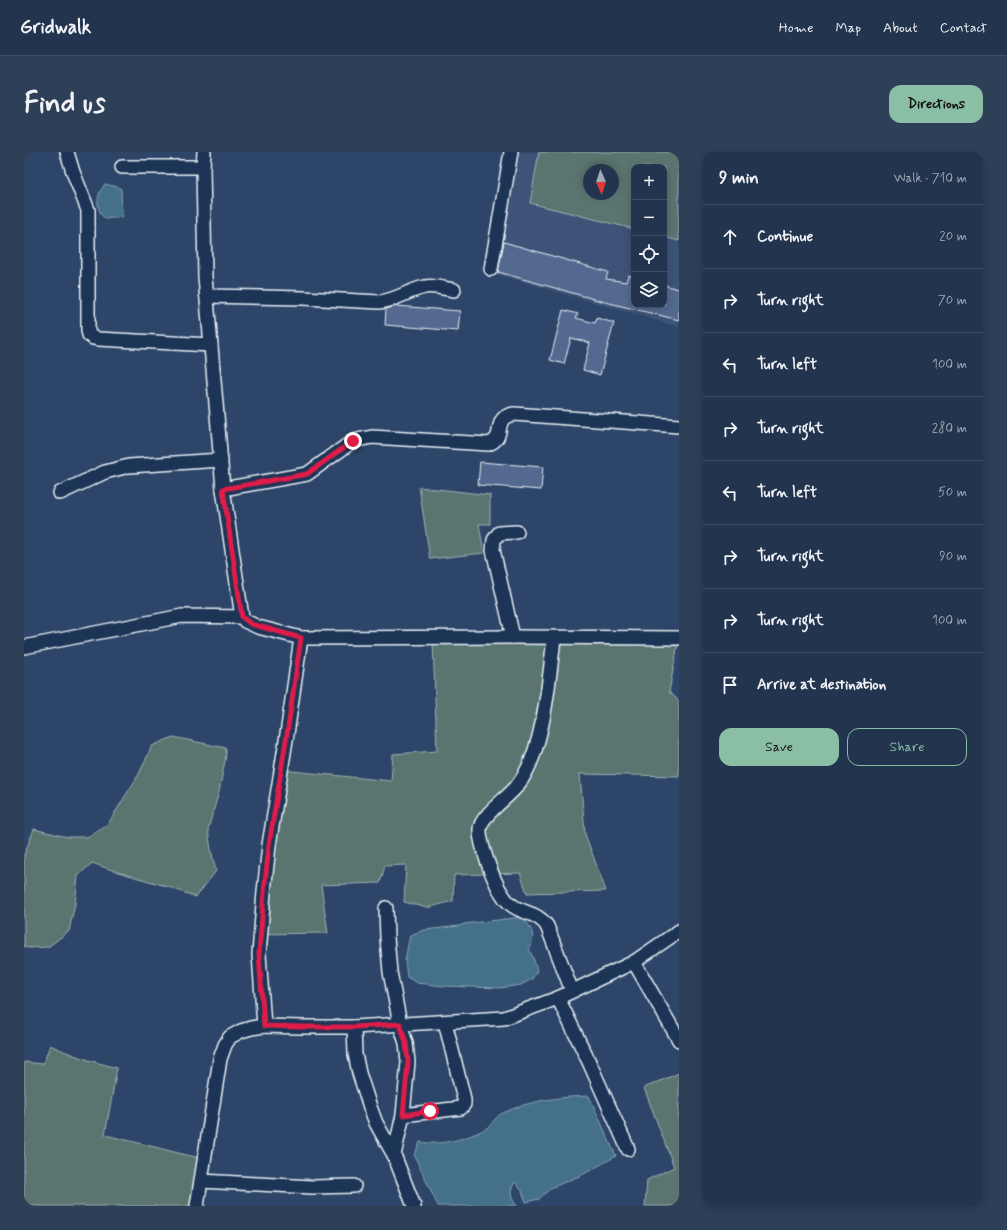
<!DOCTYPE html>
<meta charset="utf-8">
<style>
body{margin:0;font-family:Mynerve,sans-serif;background:#2e3f58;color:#f1f3f6}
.controls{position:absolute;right:12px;top:12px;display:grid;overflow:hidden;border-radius:8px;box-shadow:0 2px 10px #0003}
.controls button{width:36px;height:36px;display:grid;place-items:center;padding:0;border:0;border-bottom:1px solid #3f4f66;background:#22344e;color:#f1f3f6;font:20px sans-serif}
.compass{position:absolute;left:559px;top:12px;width:36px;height:36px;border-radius:50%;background:#22344e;box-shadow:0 2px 10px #0003;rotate:177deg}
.stop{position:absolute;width:12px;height:12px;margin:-9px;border:3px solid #e11d48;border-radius:50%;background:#fff}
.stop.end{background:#e11d48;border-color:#fff;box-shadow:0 1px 4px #0008}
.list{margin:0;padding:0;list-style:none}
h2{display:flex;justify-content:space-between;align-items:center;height:52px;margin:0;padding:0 16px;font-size:17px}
h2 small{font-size:13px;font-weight:400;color:#a2aab6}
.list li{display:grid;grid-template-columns:26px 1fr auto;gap:12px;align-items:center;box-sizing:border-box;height:64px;padding:0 16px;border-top:1px solid #3f4f66}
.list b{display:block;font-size:15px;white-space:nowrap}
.list em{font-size:13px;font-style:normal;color:#a2aab6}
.actions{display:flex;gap:8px;padding:12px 16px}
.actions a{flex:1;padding:9px 0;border:1px solid #8abfa5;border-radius:12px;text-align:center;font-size:14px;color:#8abfa5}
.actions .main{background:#8abfa5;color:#111}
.icon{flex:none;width:22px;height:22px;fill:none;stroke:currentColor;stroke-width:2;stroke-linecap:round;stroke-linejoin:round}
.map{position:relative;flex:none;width:655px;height:1054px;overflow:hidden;border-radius:12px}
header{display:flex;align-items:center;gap:24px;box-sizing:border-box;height:56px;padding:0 20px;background:#22344e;border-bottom:1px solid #3f4f66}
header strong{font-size:19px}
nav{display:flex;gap:22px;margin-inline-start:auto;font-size:14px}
.intro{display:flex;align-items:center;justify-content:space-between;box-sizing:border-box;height:96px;padding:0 24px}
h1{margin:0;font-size:28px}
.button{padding:10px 18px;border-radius:12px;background:#8abfa5;color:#111;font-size:14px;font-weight:700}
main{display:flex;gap:24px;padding:0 24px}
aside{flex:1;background:#22344e;border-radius:12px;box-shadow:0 2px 10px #0003}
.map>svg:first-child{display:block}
.built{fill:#3c5377;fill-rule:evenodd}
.green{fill:#5a7470;stroke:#a1b2b4;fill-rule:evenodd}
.water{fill:#446f8a;stroke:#86a3b6}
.building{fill:#52698f;stroke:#e8f1f8}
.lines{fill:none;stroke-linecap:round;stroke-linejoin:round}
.minor-casing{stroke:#e8f1f8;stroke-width:16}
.minor{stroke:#1d3557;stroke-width:13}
.route{stroke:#e11d48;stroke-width:5}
</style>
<header>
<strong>Gridwalk</strong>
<nav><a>Home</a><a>Map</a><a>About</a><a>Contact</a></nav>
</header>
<div class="intro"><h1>Find us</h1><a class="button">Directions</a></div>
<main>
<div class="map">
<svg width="655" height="1054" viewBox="0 0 655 1054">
<rect width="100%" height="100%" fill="#2d4568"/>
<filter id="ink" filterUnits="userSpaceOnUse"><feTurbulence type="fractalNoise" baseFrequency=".025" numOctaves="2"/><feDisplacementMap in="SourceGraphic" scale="8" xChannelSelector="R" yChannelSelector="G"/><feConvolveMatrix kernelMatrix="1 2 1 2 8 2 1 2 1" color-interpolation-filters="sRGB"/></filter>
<g filter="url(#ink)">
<path class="built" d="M492 0H655V175L471 122ZM610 15H640V153H610ZM565 18H589V42H565Z"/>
<g class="green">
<path d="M515 0H655V89L640 85V15H610V77L506 51ZM565 18H589V42H565Z"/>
<polygon points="395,335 466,343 466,372 455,372 460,401 406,407"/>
<polygon points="409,489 654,491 645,540 655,549 655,624 556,622 561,682 582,739 503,741 496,721 430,723 429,749 403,756 380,750 382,713 361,714 356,731 297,733 304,781 237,782 258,618 367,629 369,602 413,599"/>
<polygon points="149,585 202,596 202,603 195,640 184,677 187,698 192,719 172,745 142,734 94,720 68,711 54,724 51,752 45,779 24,795 4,796 0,794 0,703 10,677 43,685 63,685 84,672 115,622 128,594"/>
<path d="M26 893C47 903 70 910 93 916L81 983C114 990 147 1000 180 1007L173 1054H0V910L19 912Z"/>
<polygon points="655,921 655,986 654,986 654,1001 655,1003 655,1054 621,1054 623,1028 650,1015 620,936"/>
</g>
<g class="water">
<path d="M81 32 94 35 97 37 98 65 81 67C71 57 72 43 81 32Z"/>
<path d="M499 765C507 776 513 784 505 797L509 805 513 819 508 827 497 833 476 836 419 834 393 831 383 825 381 808 386 783 400 778 435 774 440 772Z"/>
<path d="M565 944 592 1004 560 1022 527 1036 515 1047 502 1050 498 1039 491 1030C485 1040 486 1045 493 1054H414L390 1003 396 990C416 994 443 987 461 977 468 974 471 964 479 961 506 948 536 945 565 944Z"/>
</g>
<g class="building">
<polygon points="480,90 584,120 582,127 602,130 604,123 610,125 610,153 640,153 640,133 655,137 655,168 577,149 474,120"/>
<polygon points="373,154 436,159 434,179 361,173 362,157"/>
<polygon points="539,158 554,162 552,166 571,171 573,166 590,171 576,223 559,218 566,191 547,186 540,212 526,208"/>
<polygon points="456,310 519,315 517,338 454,333"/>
</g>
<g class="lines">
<defs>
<g id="minor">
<polyline points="43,0 49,20 64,58 64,178 65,183 69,186 74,187 187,193"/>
<polyline points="180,0 179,15 181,125 193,263 199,337 218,465"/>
<polyline points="98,15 179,15"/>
<polyline points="467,117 487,0"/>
<path d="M183 144 279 146 355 150C371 149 385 138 401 135 410 133 421 137 430 138"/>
<path d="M199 337 283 322 329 289 338 287 348 285 464 292C484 286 466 266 490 262L655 274"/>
<polyline points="36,341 81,320 105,314 197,308"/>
<polyline points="489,485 469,398 470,388 475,381 493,380"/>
<path d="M530 486C525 527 520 601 493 634 485 645 456 664 456 677 455 691 470 730 478 742 491 764 510 756 523 774L548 839"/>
<polyline points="0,495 158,464 218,465 221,469 234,475 277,486 489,485 655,486"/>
<polyline points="362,756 363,786 366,820 376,872 382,891 384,910 379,963 370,1003"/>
<polyline points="610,810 655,888"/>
<polyline points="534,846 566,912 604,997"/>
<polyline points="240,874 235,802 240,740 245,693 263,582 277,486"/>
<polyline points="330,875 331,902 335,921 346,955 352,971 370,1003 390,1054"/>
<polyline points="379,963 437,956 440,952 440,947 421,870"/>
<polyline points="177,1029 288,1035 330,1034"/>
<polyline points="173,1054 196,907 201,893 206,885 217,879 227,876 240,874 278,875 330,875 480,866 534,846 610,810 655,779"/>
</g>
</defs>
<use href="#minor" class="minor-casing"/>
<use href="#minor" class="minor"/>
</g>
</g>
<g class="lines" filter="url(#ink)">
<polyline class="route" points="329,289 283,322 199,337 218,465 227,472 277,486 263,582 245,693 240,740 235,802 240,874 278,875 330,875 376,872 382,891 384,910 379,963 406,959"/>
</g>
</svg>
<div class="controls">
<button>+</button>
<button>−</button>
<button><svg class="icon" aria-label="locate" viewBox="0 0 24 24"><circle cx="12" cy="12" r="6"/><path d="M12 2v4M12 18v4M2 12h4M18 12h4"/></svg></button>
<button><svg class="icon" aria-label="layers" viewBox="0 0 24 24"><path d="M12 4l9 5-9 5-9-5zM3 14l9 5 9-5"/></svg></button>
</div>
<svg class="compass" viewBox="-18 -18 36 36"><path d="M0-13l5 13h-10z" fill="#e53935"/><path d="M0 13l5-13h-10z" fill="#a2aab6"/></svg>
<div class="stop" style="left:406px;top:959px"></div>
<div class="stop end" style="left:329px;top:289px"></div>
</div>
<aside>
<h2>9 min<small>Walk · 710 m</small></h2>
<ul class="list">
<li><svg class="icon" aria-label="ahead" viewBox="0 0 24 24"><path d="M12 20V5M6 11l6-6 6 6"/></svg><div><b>Continue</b></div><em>20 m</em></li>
<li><svg class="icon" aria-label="right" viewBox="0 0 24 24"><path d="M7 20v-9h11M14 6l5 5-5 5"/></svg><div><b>Turn right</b></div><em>70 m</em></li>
<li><svg class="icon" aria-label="left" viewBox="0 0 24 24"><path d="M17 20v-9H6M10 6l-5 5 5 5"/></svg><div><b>Turn left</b></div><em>100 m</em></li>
<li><svg class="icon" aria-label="right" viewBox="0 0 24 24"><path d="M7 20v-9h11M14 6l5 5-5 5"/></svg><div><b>Turn right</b></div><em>280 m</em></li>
<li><svg class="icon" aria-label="left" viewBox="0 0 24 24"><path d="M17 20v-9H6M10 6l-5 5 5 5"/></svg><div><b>Turn left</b></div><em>50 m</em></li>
<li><svg class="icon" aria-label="right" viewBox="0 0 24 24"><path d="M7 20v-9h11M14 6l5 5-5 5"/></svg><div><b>Turn right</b></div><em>90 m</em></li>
<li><svg class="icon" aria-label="right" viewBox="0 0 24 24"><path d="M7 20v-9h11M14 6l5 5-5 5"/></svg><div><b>Turn right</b></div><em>100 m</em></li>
<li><svg class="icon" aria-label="arrive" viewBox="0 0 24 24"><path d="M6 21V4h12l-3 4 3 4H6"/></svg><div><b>Arrive at destination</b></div></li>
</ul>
<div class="actions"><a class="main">Save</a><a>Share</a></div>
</aside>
</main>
